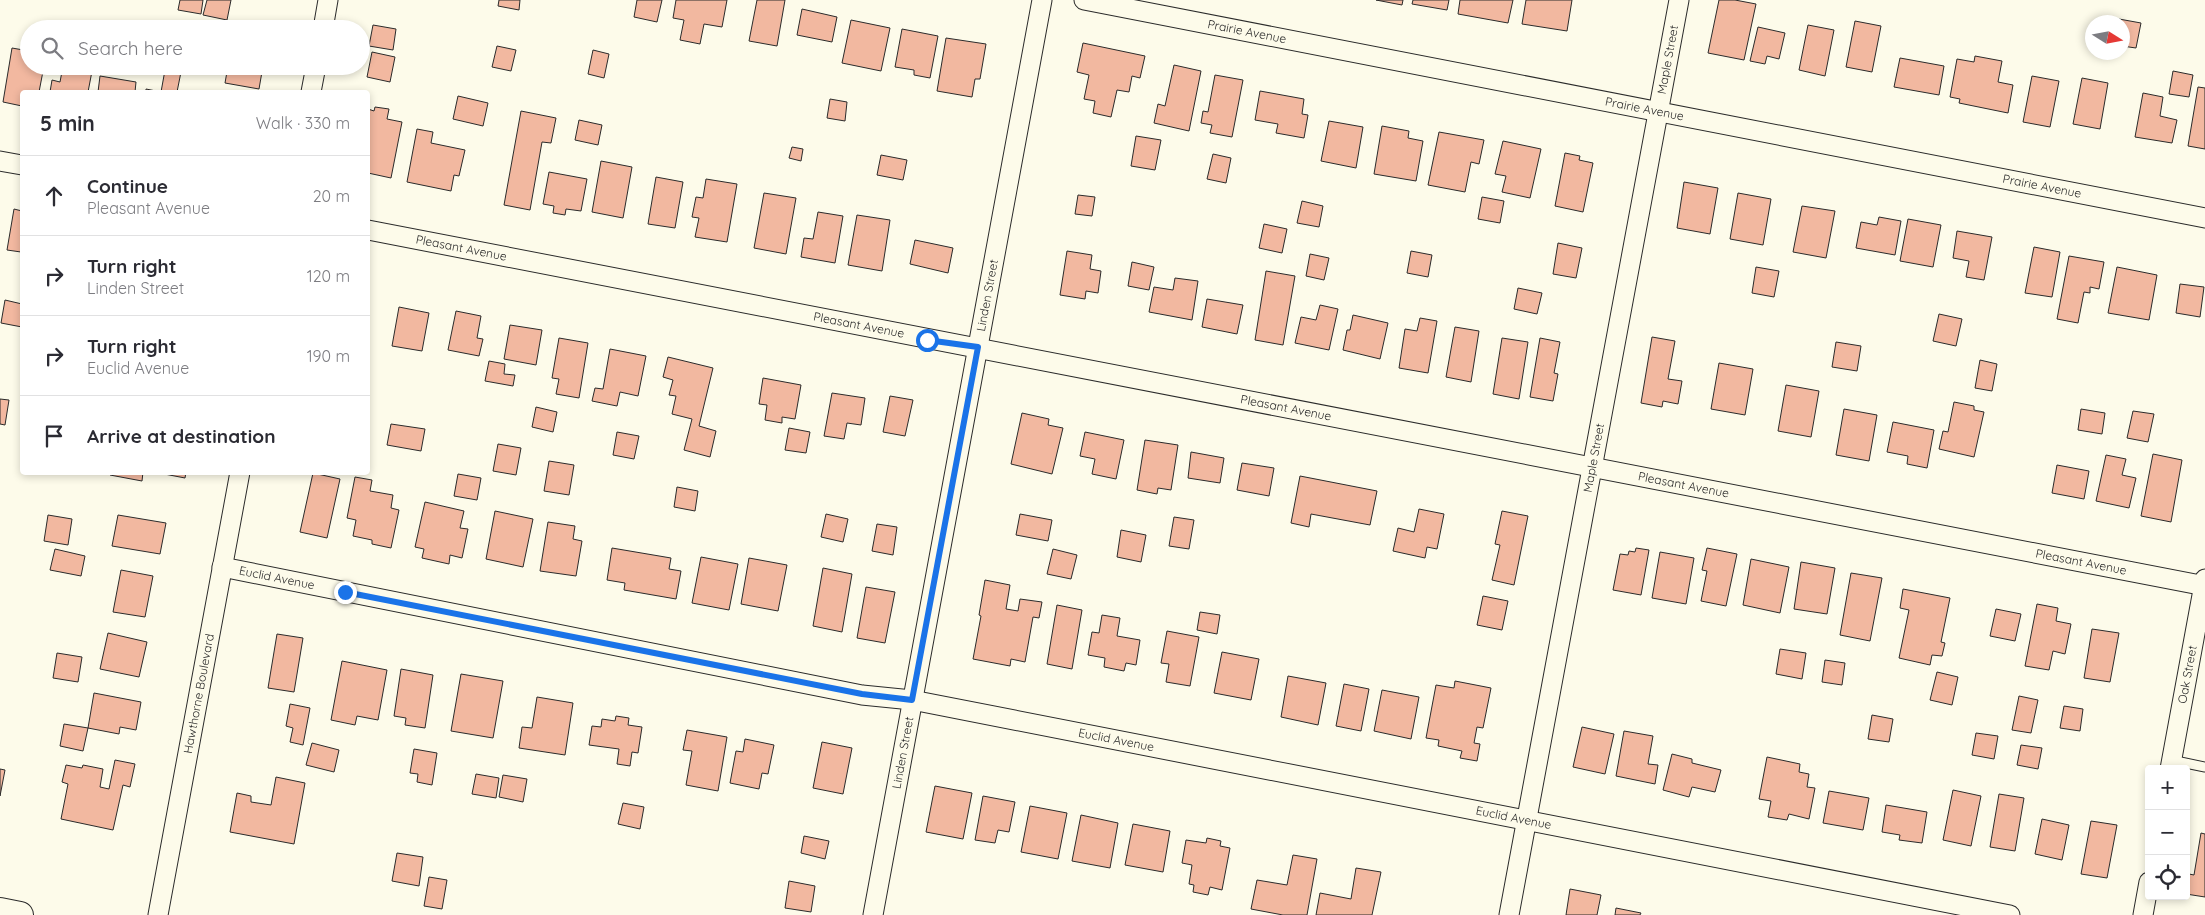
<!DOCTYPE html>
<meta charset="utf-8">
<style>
body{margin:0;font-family:Quicksand,sans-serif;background:#f2f2f3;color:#2b2b33}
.controls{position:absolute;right:15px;bottom:15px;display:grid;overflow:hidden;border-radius:5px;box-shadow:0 2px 8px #0003}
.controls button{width:45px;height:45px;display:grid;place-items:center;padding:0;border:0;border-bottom:1px solid #e1e1e2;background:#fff;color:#2b2b33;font:25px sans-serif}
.compass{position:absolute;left:2085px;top:15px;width:45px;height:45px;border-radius:50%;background:#fff;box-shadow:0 2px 8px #0003;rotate:101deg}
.stop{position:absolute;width:15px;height:15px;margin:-11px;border:4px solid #1a73e8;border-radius:50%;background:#fff}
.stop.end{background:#1a73e8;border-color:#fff;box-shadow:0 1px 5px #0008}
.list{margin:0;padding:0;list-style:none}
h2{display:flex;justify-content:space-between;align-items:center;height:65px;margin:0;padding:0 20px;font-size:21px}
h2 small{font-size:16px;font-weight:400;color:#7c7c81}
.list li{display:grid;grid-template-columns:32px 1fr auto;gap:15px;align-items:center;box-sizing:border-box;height:80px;padding:0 20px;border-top:1px solid #e1e1e2}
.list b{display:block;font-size:19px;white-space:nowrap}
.list p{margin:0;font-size:16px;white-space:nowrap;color:#7c7c81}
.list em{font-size:16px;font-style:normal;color:#7c7c81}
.icon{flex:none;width:28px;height:28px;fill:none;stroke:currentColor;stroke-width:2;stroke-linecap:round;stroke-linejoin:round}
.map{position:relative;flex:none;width:2205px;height:915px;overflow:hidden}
.search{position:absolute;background:#fff;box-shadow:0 2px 8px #0003;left:20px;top:20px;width:350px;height:55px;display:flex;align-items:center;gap:12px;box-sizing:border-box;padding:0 18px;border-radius:28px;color:#7c7c81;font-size:19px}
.panel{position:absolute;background:#fff;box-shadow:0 2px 8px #0003;left:20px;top:90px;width:350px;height:385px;border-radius:5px}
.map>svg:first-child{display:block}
.building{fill:#f2b8a0;stroke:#2b2b2b}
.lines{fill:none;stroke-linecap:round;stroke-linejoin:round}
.lane-casing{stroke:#2b2b2b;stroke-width:11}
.street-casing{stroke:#2b2b2b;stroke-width:21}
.secondary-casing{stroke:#2b2b2b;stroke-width:28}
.lane{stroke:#fdfbea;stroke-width:9}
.street{stroke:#fdfbea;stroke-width:19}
.secondary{stroke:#fdfbea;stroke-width:26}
.route{stroke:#1a73e8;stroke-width:6}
.labels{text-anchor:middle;stroke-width:4;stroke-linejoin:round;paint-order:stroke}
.street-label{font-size:12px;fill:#2b2b2b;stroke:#fdfbea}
</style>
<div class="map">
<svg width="2205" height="915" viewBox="0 0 2205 915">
<rect width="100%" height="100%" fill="#fdfbea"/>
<g class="building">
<polygon points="180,0 203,0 201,14 178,10"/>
<polygon points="207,0 231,0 227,20 203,15"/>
<polygon points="499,0 520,0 519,10 498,6"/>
<polygon points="637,0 662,0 657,22 634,17"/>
<polygon points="676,0 727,0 722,27 704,24 700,44 680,40 684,20 673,18"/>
<polygon points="757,0 785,0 777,46 749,41"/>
<polygon points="1376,0 1403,0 1402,5"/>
<polygon points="1413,0 1449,0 1447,10 1412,4"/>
<polygon points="1460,0 1513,0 1508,23 1458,14"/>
<polygon points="1526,0 1572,0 1567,31 1522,24"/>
<polygon points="1719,0 1735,0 1756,4 1744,60 1708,53"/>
<polygon points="802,9 837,17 832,42 797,35"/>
<polygon points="2119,19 2141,23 2136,48 2122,46 2122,22 2118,22"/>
<polygon points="851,20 890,28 881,71 842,63"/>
<polygon points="1855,21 1881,26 1872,72 1846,67"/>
<polygon points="175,25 195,29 174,29"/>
<polygon points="373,25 396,29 393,50 369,46"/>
<polygon points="1808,25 1834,30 1825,76 1799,70"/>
<polygon points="1758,27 1785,33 1779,59 1767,56 1765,64 1750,61"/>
<polygon points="902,29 938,36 930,78 914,75 914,70 895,67"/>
<polygon points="946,38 986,44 980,79 975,79 972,97 937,91"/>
<polygon points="1083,43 1145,56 1140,78 1132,76 1129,92 1117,90 1111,117 1093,113 1095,101 1084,99 1089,75 1077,72"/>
<polygon points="497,46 516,50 511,71 492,67"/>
<polygon points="12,48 29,51 29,66 44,66 39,92 22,92 22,106 3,102"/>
<polygon points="593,50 609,54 604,78 588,74"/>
<polygon points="372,52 395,57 390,82 367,77"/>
<polygon points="1975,56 2002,61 1998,82 2013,85 2008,113 1959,103 1960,99 1950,97 1957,59 1974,62"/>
<polygon points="1900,58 1944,66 1939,95 1894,87"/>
<polygon points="1174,65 1201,71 1189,131 1154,123 1158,104 1165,106"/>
<polygon points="63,66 93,66 88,92 50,92 52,80 60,82"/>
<polygon points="228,66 263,66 259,89 225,83"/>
<polygon points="165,70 181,72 177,92 146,92 146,89 161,92"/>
<polygon points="2173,71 2193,75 2189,97 2169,94"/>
<polygon points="1215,75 1243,80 1232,137 1210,133 1212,125 1201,123 1203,111 1208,112"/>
<polygon points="100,76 136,82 135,92 98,92"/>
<polygon points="2032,76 2059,81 2050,127 2023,122"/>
<polygon points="2082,78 2108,83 2100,129 2073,124"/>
<polygon points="2198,87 2205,88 2205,149 2188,146"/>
<polygon points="1260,91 1304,99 1302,114 1308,115 1304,138 1276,133 1278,124 1255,120"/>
<polygon points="2143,93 2163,97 2160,116 2177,120 2172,143 2135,137"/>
<polygon points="458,96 488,103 483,126 453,119"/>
<polygon points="830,99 847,102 845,121 827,118"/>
<polygon points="375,107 389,109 387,119 402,122 391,178 368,173 368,109 374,111"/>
<polygon points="521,111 556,118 551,143 542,142 530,210 504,205"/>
<polygon points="579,120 602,125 598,145 575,140"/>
<polygon points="1329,121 1363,127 1356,168 1321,161"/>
<polygon points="1382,126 1409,131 1408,138 1423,141 1416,181 1374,174"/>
<polygon points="417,129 433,132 431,143 465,150 459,176 454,175 451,191 407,182"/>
<polygon points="1439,132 1484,140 1479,164 1471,162 1465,192 1428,185"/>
<polygon points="1136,136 1161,140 1155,170 1131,166"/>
<polygon points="1503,141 1541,149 1530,198 1502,192 1506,176 1495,174"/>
<polygon points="792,147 803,149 801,161 789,158"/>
<polygon points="1565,153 1580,156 1579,160 1593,163 1583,212 1555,206"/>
<polygon points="1213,154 1231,158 1226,183 1207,179"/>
<polygon points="881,155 907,160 903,180 877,175"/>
<polygon points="601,161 632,167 623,218 592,212"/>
<polygon points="549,172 587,179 581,211 566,209 565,215 553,213 554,206 543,204"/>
<polygon points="656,177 683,182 675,228 648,224"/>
<polygon points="706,179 737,184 727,242 695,237 699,218 692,217 696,197 703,198"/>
<polygon points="1684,182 1718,188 1710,234 1677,228"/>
<polygon points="764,193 796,198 786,254 754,248"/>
<polygon points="1738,193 1771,199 1763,245 1730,239"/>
<polygon points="1078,195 1095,197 1092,216 1075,214"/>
<polygon points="1482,197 1504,201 1500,223 1478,219"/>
<polygon points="1302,201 1323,206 1319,227 1297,223"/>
<polygon points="1802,206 1835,211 1826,258 1793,252"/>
<polygon points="14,209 22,211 21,252 7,250"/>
<polygon points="818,212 843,216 835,263 801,257 804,238 813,239"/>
<polygon points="857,215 890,220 882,271 848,265"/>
<polygon points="1879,217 1901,221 1895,255 1856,248 1861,222 1877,225"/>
<polygon points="1908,219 1941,225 1933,267 1900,261"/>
<polygon points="1264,224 1287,229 1282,253 1259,248"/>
<polygon points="1957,231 1992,237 1984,280 1966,277 1969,261 1953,258"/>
<polygon points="915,240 953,248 948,273 910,264"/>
<polygon points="1558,243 1582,248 1576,278 1553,274"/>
<polygon points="2034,247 2060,252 2052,297 2025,293"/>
<polygon points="1067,251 1092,255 1090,269 1101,271 1098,293 1086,291 1085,299 1060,295"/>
<polygon points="1411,251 1432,255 1428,277 1407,273"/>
<polygon points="1310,254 1329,258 1324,280 1306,276"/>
<polygon points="2069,256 2104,262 2099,289 2090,287 2090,293 2084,292 2078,323 2057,319"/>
<polygon points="1132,262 1154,267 1149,290 1128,286"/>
<polygon points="1756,267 1779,271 1774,297 1752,293"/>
<polygon points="2117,267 2157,275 2149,320 2108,313"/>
<polygon points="1266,271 1295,276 1283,345 1255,340"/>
<polygon points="1175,278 1198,281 1192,320 1149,312 1154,287 1173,290"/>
<polygon points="2180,284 2204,287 2200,317 2176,313"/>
<polygon points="1518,288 1542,293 1537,314 1514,309"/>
<polygon points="1207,299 1243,305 1237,334 1202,327"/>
<polygon points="5,300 22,304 22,327 1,323"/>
<polygon points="1320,305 1338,309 1329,350 1295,343 1301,317 1316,320"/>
<polygon points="399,307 429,313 422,351 392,346"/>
<polygon points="456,311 481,316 477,338 483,339 479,356 448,350"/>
<polygon points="1939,314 1962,319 1956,346 1933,341"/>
<polygon points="1353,315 1388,323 1380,359 1343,350 1347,330 1350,330"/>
<polygon points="1420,318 1437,321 1428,373 1399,368 1405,329 1417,331"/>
<polygon points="510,325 542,330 536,365 504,359"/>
<polygon points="1455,327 1479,331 1471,382 1446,377"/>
<polygon points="1652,337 1675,341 1668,379 1682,381 1678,404 1663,401 1662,407 1641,403"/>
<polygon points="559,338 588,343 579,398 556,394 559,379 552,378"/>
<polygon points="1502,338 1528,342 1519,399 1493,394"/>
<polygon points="1540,338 1560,342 1554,373 1558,374 1553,401 1530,397"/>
<polygon points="1836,342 1861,346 1857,371 1832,367"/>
<polygon points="610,349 646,356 638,396 620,392 617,406 592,401 595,388 603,389"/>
<polygon points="668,357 713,368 699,426 716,431 710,457 684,450 692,419 672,414 676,396 669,395 673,380 663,377"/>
<polygon points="1980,360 1997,364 1992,391 1975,388"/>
<polygon points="489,361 505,364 504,374 515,375 513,386 485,381"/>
<polygon points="1719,363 1753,369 1745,415 1711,409"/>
<polygon points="763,378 801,385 795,419 782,417 782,423 765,420 767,405 759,404"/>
<polygon points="1786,385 1819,391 1811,437 1778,431"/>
<polygon points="832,393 865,398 861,425 847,423 844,439 824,436"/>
<polygon points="890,396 913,400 905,436 883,432"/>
<polygon points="0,399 9,400 5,425 0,424"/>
<polygon points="1954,402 1974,406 1974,410 1984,412 1974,457 1939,449 1943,431 1948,432"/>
<polygon points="536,407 557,412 553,432 532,427"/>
<polygon points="1844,409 1877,415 1869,461 1836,455"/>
<polygon points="2081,409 2105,413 2102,434 2078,430"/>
<polygon points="2133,411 2154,414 2148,442 2127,438"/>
<polygon points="1022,413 1049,419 1048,425 1063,428 1052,474 1011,464"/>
<polygon points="1893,422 1934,430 1927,468 1907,464 1908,456 1887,452"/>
<polygon points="391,424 425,429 421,451 387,445"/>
<polygon points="789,428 810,432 806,453 785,450"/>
<polygon points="617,432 639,436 634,459 613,455"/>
<polygon points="1085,432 1124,440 1116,479 1092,474 1095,459 1080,456"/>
<polygon points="1145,440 1178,445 1171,490 1158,488 1157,494 1137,490"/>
<polygon points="498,444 521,448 516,475 493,471"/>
<polygon points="1191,452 1224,458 1220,483 1188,478"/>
<polygon points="2153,454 2182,460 2171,522 2141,516"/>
<polygon points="2106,455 2126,459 2122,475 2136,478 2129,508 2096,501"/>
<polygon points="549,461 574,465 569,495 544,491"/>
<polygon points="1242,463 1274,468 1269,496 1237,490"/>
<polygon points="2057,465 2089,471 2084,499 2052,493"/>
<polygon points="110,472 143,472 142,481 110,475"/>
<polygon points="154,472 186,472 185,478"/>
<polygon points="313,473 340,479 327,538 300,532"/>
<polygon points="458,474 481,478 477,500 454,496"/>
<polygon points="1300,476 1377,491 1370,525 1311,514 1309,527 1291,523"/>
<polygon points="355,477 372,480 370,491 393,495 391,508 399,510 391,548 372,544 372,540 353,536 356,520 347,518"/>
<polygon points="677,487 698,491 695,511 674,507"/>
<polygon points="425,502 464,511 460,528 468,529 462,558 450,555 449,564 422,558 424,549 415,547"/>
<polygon points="1419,509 1444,514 1437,549 1427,547 1425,558 1393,551 1398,528 1414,532"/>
<polygon points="495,511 533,519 523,567 486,559"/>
<polygon points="1502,511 1528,516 1514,585 1492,580 1500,545 1495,544"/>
<polygon points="826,514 848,519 843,542 821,537"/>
<polygon points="1020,514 1052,520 1048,541 1016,535"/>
<polygon points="48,515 72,519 68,545 44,541"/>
<polygon points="118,515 166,523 160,554 112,546"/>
<polygon points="1174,517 1194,520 1189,549 1169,546"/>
<polygon points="548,522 575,526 573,539 582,541 576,576 540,571"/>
<polygon points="877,524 897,527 893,555 872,551"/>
<polygon points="1121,530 1146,535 1141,562 1117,557"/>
<polygon points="612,548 671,558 669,569 681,571 676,599 624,590 625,583 607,580"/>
<polygon points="1636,548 1649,550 1641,595 1613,590 1620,554 1628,555 1629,551 1635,552"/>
<polygon points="1707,548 1737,554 1726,606 1701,601 1707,571 1702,570"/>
<polygon points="55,549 85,556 81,576 50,570"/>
<polygon points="1053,549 1077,555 1071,579 1047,574"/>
<polygon points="1660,552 1694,558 1686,604 1652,598"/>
<polygon points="701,557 738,564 729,610 692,603"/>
<polygon points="749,558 787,565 778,611 741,604"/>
<polygon points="1751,559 1789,567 1780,613 1743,605"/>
<polygon points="1801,562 1835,568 1827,614 1794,609"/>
<polygon points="823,568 852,574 842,632 813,626"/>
<polygon points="121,570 153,576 145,617 113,612"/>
<polygon points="1851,573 1882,578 1870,641 1840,635"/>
<polygon points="985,580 1010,585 1006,609 1018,611 1020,599 1042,602 1039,618 1033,617 1025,662 1011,659 1010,666 973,659 981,616 979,615"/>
<polygon points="866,587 895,592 885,643 857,638"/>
<polygon points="1903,589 1950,598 1941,642 1945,643 1942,656 1932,655 1930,665 1899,658 1909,610 1900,608"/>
<polygon points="1483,596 1508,601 1502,630 1477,625"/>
<polygon points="2037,604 2058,608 2056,621 2071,624 2065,654 2053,651 2049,670 2025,666"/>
<polygon points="1057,605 1082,610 1072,669 1047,664"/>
<polygon points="1996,609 2021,614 2015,641 1990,636"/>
<polygon points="1200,612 1220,615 1217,634 1197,630"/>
<polygon points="1102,615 1120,618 1117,636 1140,640 1136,665 1126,663 1124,671 1104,667 1105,658 1088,655 1092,632 1099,633"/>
<polygon points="2092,629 2119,633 2110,682 2084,678"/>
<polygon points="1167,631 1199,637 1190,686 1166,682 1169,664 1161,663"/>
<polygon points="108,633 147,642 139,677 100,669"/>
<polygon points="277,634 303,638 294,692 268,688"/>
<polygon points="1780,649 1806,653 1802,679 1776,674"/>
<polygon points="1222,652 1259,659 1251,700 1214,693"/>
<polygon points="57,653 82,657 78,682 53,678"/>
<polygon points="1825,660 1845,663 1842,685 1822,682"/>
<polygon points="342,661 387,670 378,720 357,716 355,725 331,720"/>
<polygon points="401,669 433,675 425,728 405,725 406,718 394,716"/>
<polygon points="1937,672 1958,677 1952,705 1930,700"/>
<polygon points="461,674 503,681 493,738 451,731"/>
<polygon points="1288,676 1326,683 1318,725 1281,717"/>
<polygon points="1455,681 1491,688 1483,728 1477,727 1474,743 1480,744 1477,761 1460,758 1462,751 1438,746 1439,740 1426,738 1436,685 1454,688"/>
<polygon points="1344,684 1369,689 1361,731 1336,726"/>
<polygon points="1382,690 1419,697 1411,739 1374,731"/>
<polygon points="94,693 141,702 136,730 120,727 119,734 88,728"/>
<polygon points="2019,696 2038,700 2031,733 2012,730"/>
<polygon points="537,697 573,703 565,755 519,748 522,727 532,728"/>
<polygon points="290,704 310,708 303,745 290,742 293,728 286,726"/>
<polygon points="2064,706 2083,709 2080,731 2060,728"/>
<polygon points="1872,715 1893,719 1889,742 1868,739"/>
<polygon points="616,716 629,718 628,725 642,727 638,753 632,752 630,766 617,764 619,749 589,745 592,726 601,727 602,719 615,721"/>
<polygon points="64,724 88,728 83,751 60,746"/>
<polygon points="1582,727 1614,734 1605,774 1573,767"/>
<polygon points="687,730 727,737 718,791 686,785 692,751 683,750"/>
<polygon points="1624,731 1653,736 1648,764 1658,765 1655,784 1616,776"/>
<polygon points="1976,733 1998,736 1994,759 1972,755"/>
<polygon points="745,739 774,745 768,774 762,773 759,789 730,783 736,751 743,752"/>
<polygon points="822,742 852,748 843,794 813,788"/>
<polygon points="312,743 339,750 334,772 306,765"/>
<polygon points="2021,745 2042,748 2038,769 2017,765"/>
<polygon points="414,749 437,753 432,785 417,782 418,774 410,773"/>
<polygon points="1672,754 1692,759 1692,763 1721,770 1715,792 1692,787 1689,797 1663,790"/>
<polygon points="1767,757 1800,764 1799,772 1809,774 1807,787 1815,788 1809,819 1789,814 1787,820 1768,817 1771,801 1759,799"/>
<polygon points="115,760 135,764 130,787 123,785 113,830 61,819 68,784 62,782 66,765 82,768 83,765 103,769 100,787 109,789"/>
<polygon points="0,769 5,770 0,796"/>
<polygon points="476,774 499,778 496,798 472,794"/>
<polygon points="503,775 527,779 523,802 499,797"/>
<polygon points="276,777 305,783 294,844 230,832 237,793 251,796 251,802 271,805"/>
<polygon points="935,786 972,793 963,839 926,832"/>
<polygon points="1953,790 1981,796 1971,846 1943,840"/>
<polygon points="1829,791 1869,798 1863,830 1823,823"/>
<polygon points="1999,794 2024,798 2015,851 1990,847"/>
<polygon points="983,796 1015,802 1009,832 998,830 995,843 975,840"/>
<polygon points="623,803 644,807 640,829 618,824"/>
<polygon points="1886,805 1927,812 1922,843 1899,840 1900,835 1882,832"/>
<polygon points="1030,806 1067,813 1058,859 1021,852"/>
<polygon points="1081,815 1118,823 1110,868 1072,861"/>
<polygon points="2042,819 2069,825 2062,860 2035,854"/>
<polygon points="2091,821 2117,825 2107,878 2081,874"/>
<polygon points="1133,824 1170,831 1163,872 1125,865"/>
<polygon points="2201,833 2205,834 2205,897 2186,894 2189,874 2194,875"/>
<polygon points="804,836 829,841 825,859 801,853"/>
<polygon points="1207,838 1221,841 1220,846 1230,848 1222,890 1210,887 1208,895 1193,892 1194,885 1189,884 1192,865 1182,863 1186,840 1206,843"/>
<polygon points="397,853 423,857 419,886 392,881"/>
<polygon points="1293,855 1317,859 1307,915 1283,915 1251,909 1257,880 1287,885"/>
<polygon points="1356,868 1381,872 1372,915 1316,915 1320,893 1351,899"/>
<polygon points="429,877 447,880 442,909 424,906"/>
<polygon points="789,881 815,886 811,912 785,908"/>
<polygon points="1570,889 1601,895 1597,915 1566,915"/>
<polygon points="1616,908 1641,913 1640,915 1615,915"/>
</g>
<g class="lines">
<defs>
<polyline id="lane" points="2171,760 2205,767"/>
<g id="street">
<path id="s1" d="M1084 0 2205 218"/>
<polyline points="323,29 328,0"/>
<polyline points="311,92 316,66"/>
<polyline points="0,161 22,165"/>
<path id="s2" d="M368 230 2205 586"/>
<path id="s3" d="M222 567 862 695 912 700 2010 915"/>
<path id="s4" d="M2170 769 2205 579"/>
<path id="s5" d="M158 915 240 472"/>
<path id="s6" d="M873 915 1042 0"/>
<path id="s7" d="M1509 915 1679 0"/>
<polyline points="2143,915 2149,882"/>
</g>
<polyline id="secondary" points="0,911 20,915"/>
</defs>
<use href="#lane" class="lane-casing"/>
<use href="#street" class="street-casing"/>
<use href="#secondary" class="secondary-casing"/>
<use href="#lane" class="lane"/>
<use href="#street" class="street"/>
<use href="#secondary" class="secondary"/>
</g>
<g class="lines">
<polyline class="route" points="345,592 862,694 912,700 978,347 927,340"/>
</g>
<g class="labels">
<g class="street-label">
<text dy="4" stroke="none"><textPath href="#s1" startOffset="166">Prairie Avenue</textPath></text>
<text dy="4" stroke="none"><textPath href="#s7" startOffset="870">Maple Street</textPath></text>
<text dy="4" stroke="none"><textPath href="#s1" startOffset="571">Prairie Avenue</textPath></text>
<text dy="4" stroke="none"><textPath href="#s1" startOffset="976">Prairie Avenue</textPath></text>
<text dy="4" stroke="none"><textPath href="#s2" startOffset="95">Pleasant Avenue</textPath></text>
<text dy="4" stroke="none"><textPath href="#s6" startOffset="630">Linden Street</textPath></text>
<text dy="4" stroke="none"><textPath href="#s2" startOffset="500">Pleasant Avenue</textPath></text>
<text dy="4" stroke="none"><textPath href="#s2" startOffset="935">Pleasant Avenue</textPath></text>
<text dy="4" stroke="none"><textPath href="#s7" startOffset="465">Maple Street</textPath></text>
<text dy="4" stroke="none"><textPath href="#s2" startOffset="1340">Pleasant Avenue</textPath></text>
<text dy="4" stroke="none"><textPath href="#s2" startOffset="1745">Pleasant Avenue</textPath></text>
<text dy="4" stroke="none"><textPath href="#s3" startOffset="56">Euclid Avenue</textPath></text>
<text dy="4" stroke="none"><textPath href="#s4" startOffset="96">Oak Street</textPath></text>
<text dy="4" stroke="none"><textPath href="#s5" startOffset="225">Hawthorne Boulevard</textPath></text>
<text dy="4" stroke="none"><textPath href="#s3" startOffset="911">Euclid Avenue</textPath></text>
<text dy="4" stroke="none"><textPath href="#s6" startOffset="165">Linden Street</textPath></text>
<text dy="4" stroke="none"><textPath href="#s3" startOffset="1316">Euclid Avenue</textPath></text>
</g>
</g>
</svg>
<div class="controls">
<button>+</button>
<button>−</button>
<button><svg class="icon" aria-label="locate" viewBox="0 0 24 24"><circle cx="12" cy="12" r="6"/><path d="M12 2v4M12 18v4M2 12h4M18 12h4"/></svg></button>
</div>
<svg class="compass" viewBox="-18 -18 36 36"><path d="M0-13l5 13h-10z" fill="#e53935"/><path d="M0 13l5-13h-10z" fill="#7c7c81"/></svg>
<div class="stop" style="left:927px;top:340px"></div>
<div class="stop end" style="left:345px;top:592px"></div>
<div class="search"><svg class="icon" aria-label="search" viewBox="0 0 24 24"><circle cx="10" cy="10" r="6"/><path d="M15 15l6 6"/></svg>Search here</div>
<section class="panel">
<h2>5 min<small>Walk · 330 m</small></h2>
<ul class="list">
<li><svg class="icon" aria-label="ahead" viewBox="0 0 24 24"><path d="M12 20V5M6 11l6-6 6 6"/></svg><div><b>Continue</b><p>Pleasant Avenue</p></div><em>20 m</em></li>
<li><svg class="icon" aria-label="right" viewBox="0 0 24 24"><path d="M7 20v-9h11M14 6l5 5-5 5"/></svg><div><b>Turn right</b><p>Linden Street</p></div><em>120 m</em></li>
<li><svg class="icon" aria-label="right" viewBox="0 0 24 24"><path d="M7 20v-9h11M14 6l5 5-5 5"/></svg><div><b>Turn right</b><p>Euclid Avenue</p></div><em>190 m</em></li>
<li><svg class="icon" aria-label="arrive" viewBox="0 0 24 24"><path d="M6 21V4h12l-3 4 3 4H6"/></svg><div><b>Arrive at destination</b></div></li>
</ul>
</section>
</div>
